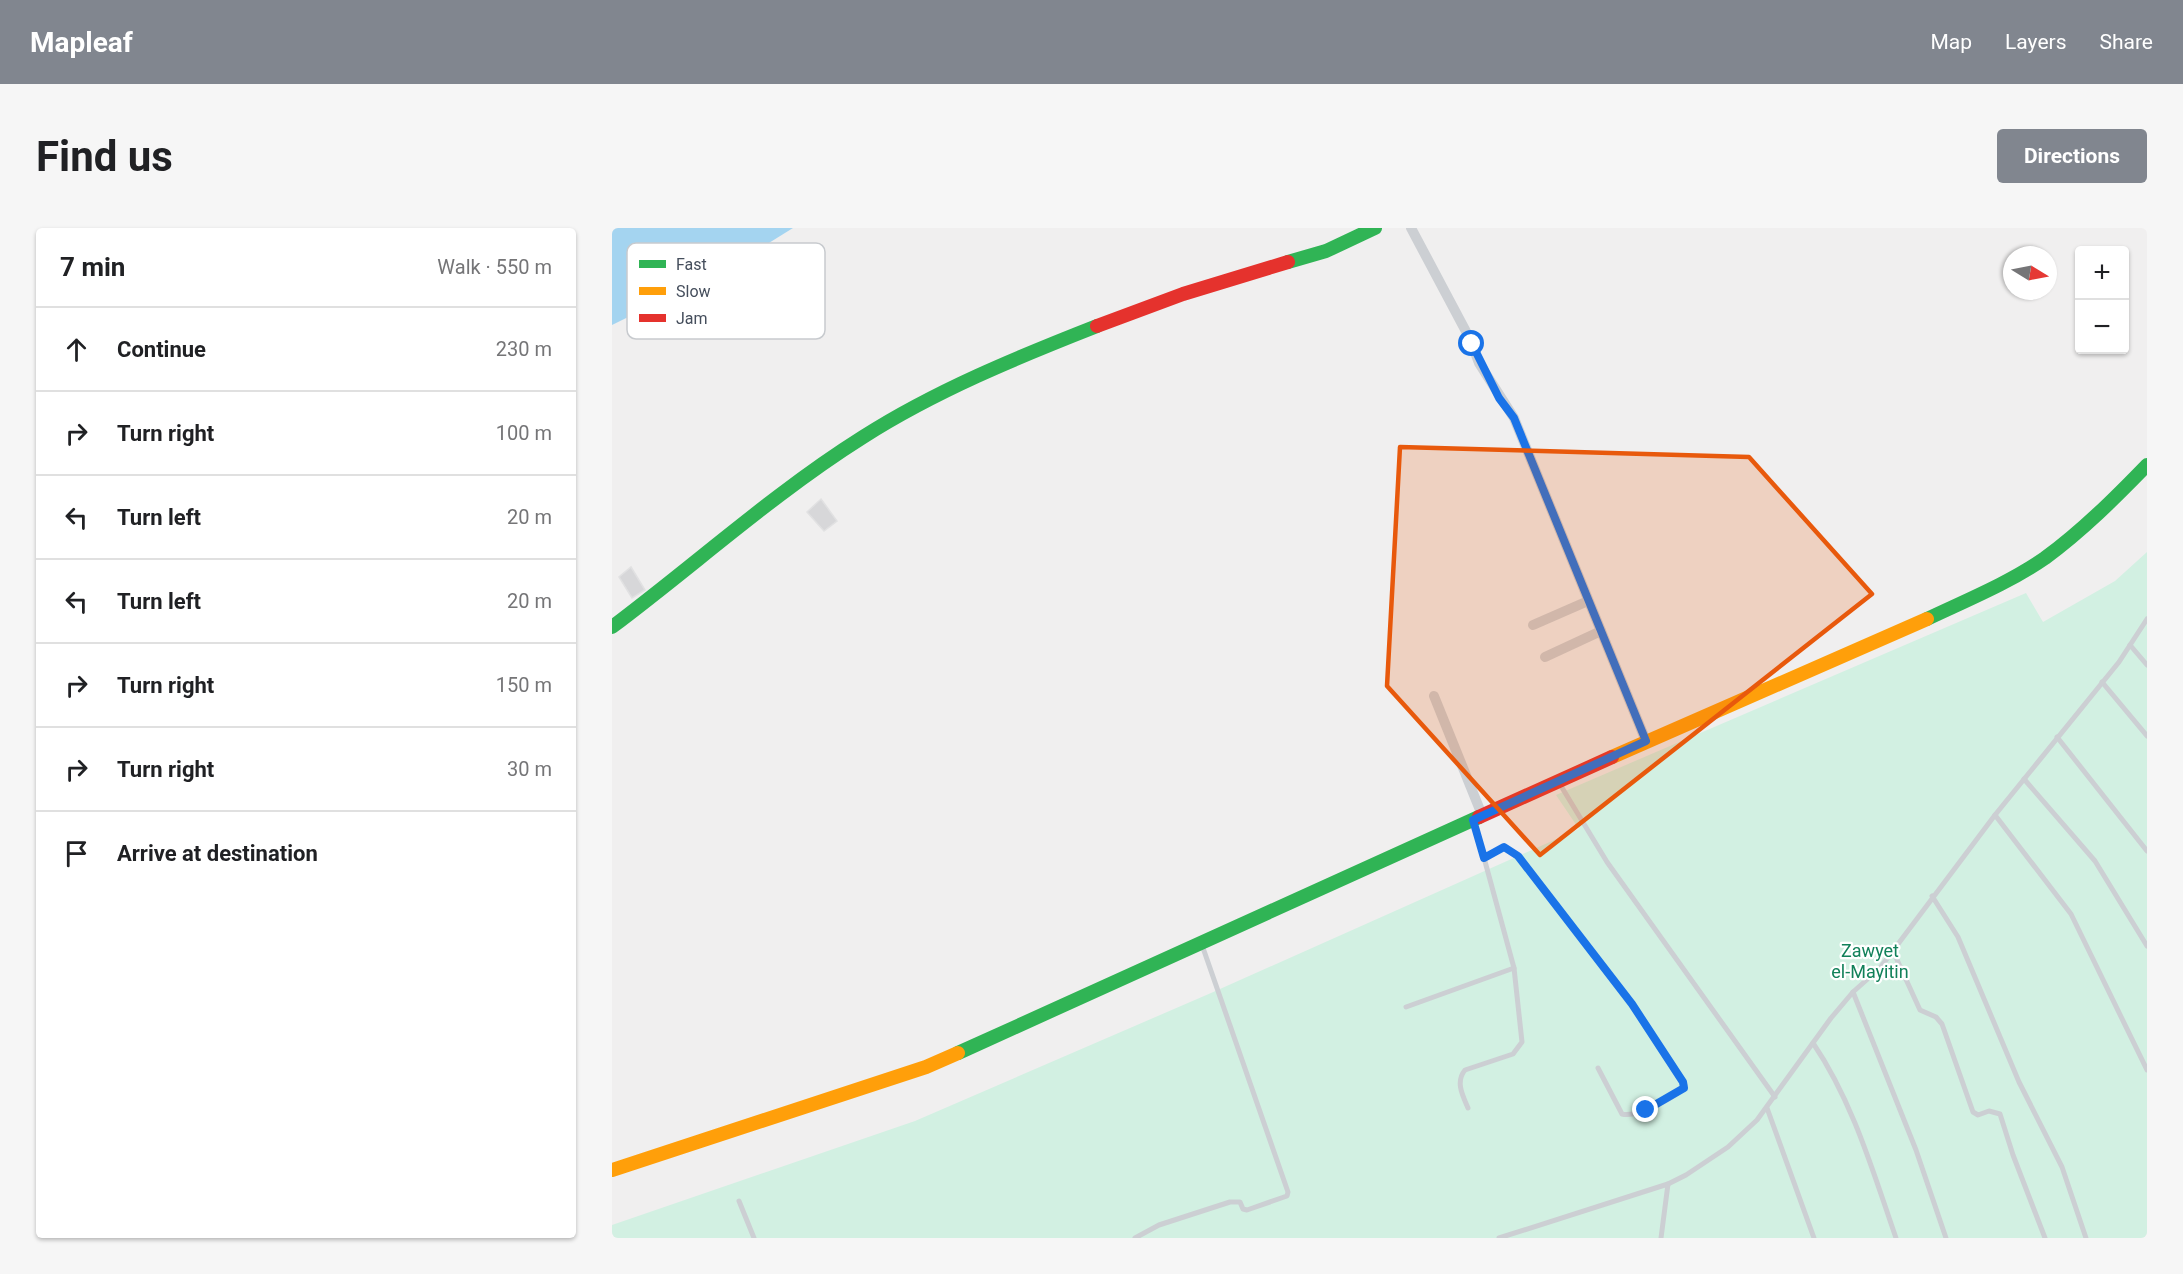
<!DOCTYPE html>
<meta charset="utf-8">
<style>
body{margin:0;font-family:Roboto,sans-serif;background:#f6f6f6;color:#202124}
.controls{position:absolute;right:18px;top:18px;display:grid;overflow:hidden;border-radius:6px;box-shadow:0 2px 4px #0004}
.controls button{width:54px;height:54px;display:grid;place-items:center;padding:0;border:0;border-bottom:2px solid #e0e0e0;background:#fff;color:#202124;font:30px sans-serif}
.compass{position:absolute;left:1391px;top:18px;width:54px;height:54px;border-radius:50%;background:#fff;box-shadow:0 2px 4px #0004;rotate:100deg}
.stop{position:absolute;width:18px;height:18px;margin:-14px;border:4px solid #1a73e8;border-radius:50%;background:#fff}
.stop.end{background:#1a73e8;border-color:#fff;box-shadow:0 2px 6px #0008}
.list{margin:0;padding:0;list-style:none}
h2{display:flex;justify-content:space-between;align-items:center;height:78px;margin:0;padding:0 24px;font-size:26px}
h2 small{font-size:20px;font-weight:400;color:#757577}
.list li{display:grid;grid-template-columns:39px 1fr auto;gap:18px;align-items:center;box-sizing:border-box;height:84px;padding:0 24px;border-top:2px solid #e0e0e0}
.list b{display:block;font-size:22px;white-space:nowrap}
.list em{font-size:20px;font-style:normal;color:#757577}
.icon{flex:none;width:33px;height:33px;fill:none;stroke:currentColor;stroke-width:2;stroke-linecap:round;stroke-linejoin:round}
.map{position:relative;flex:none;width:1535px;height:1010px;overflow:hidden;border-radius:6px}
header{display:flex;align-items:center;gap:36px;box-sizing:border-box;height:84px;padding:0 30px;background:#81868f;color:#fff}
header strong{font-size:28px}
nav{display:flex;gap:33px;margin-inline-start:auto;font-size:21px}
.intro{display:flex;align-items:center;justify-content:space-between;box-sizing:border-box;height:144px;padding:0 36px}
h1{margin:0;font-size:42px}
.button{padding:15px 27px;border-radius:6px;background:#81868f;color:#fff;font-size:21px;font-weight:700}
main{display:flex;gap:36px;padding:0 36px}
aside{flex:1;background:#fff;border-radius:6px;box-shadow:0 2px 4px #0004}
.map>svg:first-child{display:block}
.green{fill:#d2f0e2}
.water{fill:#a4d4f0}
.building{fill:#d7d7d9;stroke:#e1e1e2;stroke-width:1.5}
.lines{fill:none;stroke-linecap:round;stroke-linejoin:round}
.lane{stroke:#cccfd3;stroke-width:5}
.street{stroke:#cccfd3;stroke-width:10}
.fast{stroke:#30b455;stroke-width:14}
.slow{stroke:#ff9f0a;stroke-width:14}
.jam{stroke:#e5322d;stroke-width:14}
.route{stroke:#1a73e8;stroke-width:8}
.marked{fill:#e8590c;fill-opacity:0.2;stroke:#e8590c;stroke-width:4.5;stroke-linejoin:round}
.labels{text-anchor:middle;stroke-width:4.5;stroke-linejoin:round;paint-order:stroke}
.park-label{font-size:18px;fill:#12815a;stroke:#fff}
.key{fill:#fff;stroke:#c7cace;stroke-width:1.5}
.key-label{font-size:16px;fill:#454e5c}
</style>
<header>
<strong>Mapleaf</strong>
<nav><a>Map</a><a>Layers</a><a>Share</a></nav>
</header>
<div class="intro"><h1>Find us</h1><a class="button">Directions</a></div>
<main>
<aside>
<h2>7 min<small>Walk · 550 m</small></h2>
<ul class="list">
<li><svg class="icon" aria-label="ahead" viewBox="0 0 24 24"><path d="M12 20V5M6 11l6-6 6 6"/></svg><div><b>Continue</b></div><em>230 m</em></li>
<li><svg class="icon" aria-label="right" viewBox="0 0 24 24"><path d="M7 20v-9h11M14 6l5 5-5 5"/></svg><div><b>Turn right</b></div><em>100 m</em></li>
<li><svg class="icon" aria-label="left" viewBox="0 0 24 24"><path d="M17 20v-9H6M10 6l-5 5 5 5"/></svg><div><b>Turn left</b></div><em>20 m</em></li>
<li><svg class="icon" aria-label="left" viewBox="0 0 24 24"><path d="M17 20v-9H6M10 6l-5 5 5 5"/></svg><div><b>Turn left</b></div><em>20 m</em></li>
<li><svg class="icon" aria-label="right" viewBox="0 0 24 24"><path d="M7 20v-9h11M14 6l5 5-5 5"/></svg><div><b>Turn right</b></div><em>150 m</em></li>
<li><svg class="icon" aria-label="right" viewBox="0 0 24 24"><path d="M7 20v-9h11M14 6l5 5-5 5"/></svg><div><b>Turn right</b></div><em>30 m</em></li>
<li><svg class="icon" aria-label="arrive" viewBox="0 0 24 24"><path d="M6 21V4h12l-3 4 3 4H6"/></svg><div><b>Arrive at destination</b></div></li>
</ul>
</aside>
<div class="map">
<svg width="1535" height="1010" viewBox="0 0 1535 1010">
<rect width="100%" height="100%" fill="#f0efef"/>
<polygon class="green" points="1535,324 1535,1010 0,1010 0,997 303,893 599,765 967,601 944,567 1414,365 1431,394 1503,353"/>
<polygon class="water" points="0,0 181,0 120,38 0,97"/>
<g class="building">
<polygon points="209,271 225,293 212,303 195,284"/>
<polygon points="19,339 33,362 20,370 7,349"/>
</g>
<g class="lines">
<g class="lane">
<polyline points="1518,417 1535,437"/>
<polyline points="1490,454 1535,508"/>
<polyline points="1445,509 1535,623"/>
<polyline points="1412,551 1483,633 1535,718"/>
<polyline points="946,553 995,634 1163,869"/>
<polyline points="1383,587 1459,686 1535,842"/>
<path d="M872 630 892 619 906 628 1020 776 1073 857C1066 869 1024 890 1010 886L986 840"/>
<polyline points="1320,668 1346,709 1407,854 1450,939 1474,1010"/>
<polyline points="1281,723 1308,782 1324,789 1330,796 1361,884 1366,887 1377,883 1388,886 1401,927 1433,1010"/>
<polyline points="1241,764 1304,922 1334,1010"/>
<polyline points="794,779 902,740"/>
<path d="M1201 815C1241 874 1261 944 1284 1010"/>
<path d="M856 880C851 868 843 854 853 842L901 826 910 814 902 740 862 593"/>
<polyline points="1155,880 1202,1010"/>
<polyline points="127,973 142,1010"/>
<polyline points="523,1010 547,997 618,974 628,974 631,981 635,982 675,968 676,964 590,717"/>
<polyline points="887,1010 1056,956 1074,947 1116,919 1145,892 1219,790 1241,764 1268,740 1383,587 1507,434 1535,391"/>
<polyline points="1049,1010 1056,956"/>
</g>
<g class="street">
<polyline points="799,0 858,111 867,135 902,190 1034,513"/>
<polyline points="921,397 976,373"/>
<polyline points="933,429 989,403"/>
<polyline points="822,468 870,587"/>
</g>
<g class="fast">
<polyline points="676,34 714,23 763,0"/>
<path d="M1315 391C1355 372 1397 355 1433 330 1470 303 1504 269 1535 237"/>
<path d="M0 399C84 336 162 265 251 209 323 163 406 129 485 98"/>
<polyline points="346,825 867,589"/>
</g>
<g class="slow">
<polyline points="1000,529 1315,391"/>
<polyline points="0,942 314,839 346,825"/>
</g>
<g class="jam">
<polyline points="485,98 571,66 676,34"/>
<polyline points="867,589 1000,529"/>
</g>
</g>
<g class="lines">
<polyline class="route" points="860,116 887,170 902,190 1034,513 861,592 872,630 892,619 906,628 1020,776 1071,854 1072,860 1034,882"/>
</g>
<path class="marked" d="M788 219 1137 229 1260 366 928 627 775 458Z"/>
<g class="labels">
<g class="park-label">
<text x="1258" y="729">Zawyet<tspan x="1258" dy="21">el-Mayitin</tspan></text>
</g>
</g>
<rect x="15" y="15" width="198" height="96" rx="9" class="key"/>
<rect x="27" y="32" width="27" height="8" fill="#30b455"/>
<rect x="27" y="59" width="27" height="8" fill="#ff9f0a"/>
<rect x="27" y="86" width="27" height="8" fill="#e5322d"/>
<g class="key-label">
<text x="64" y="42">Fast</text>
<text x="64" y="69">Slow</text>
<text x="64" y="96">Jam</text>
</g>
</svg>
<div class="controls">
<button>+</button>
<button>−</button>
</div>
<svg class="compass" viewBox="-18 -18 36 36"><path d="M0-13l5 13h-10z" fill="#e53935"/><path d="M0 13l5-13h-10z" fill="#757577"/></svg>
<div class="stop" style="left:860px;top:116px"></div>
<div class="stop end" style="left:1034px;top:882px"></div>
</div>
</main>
